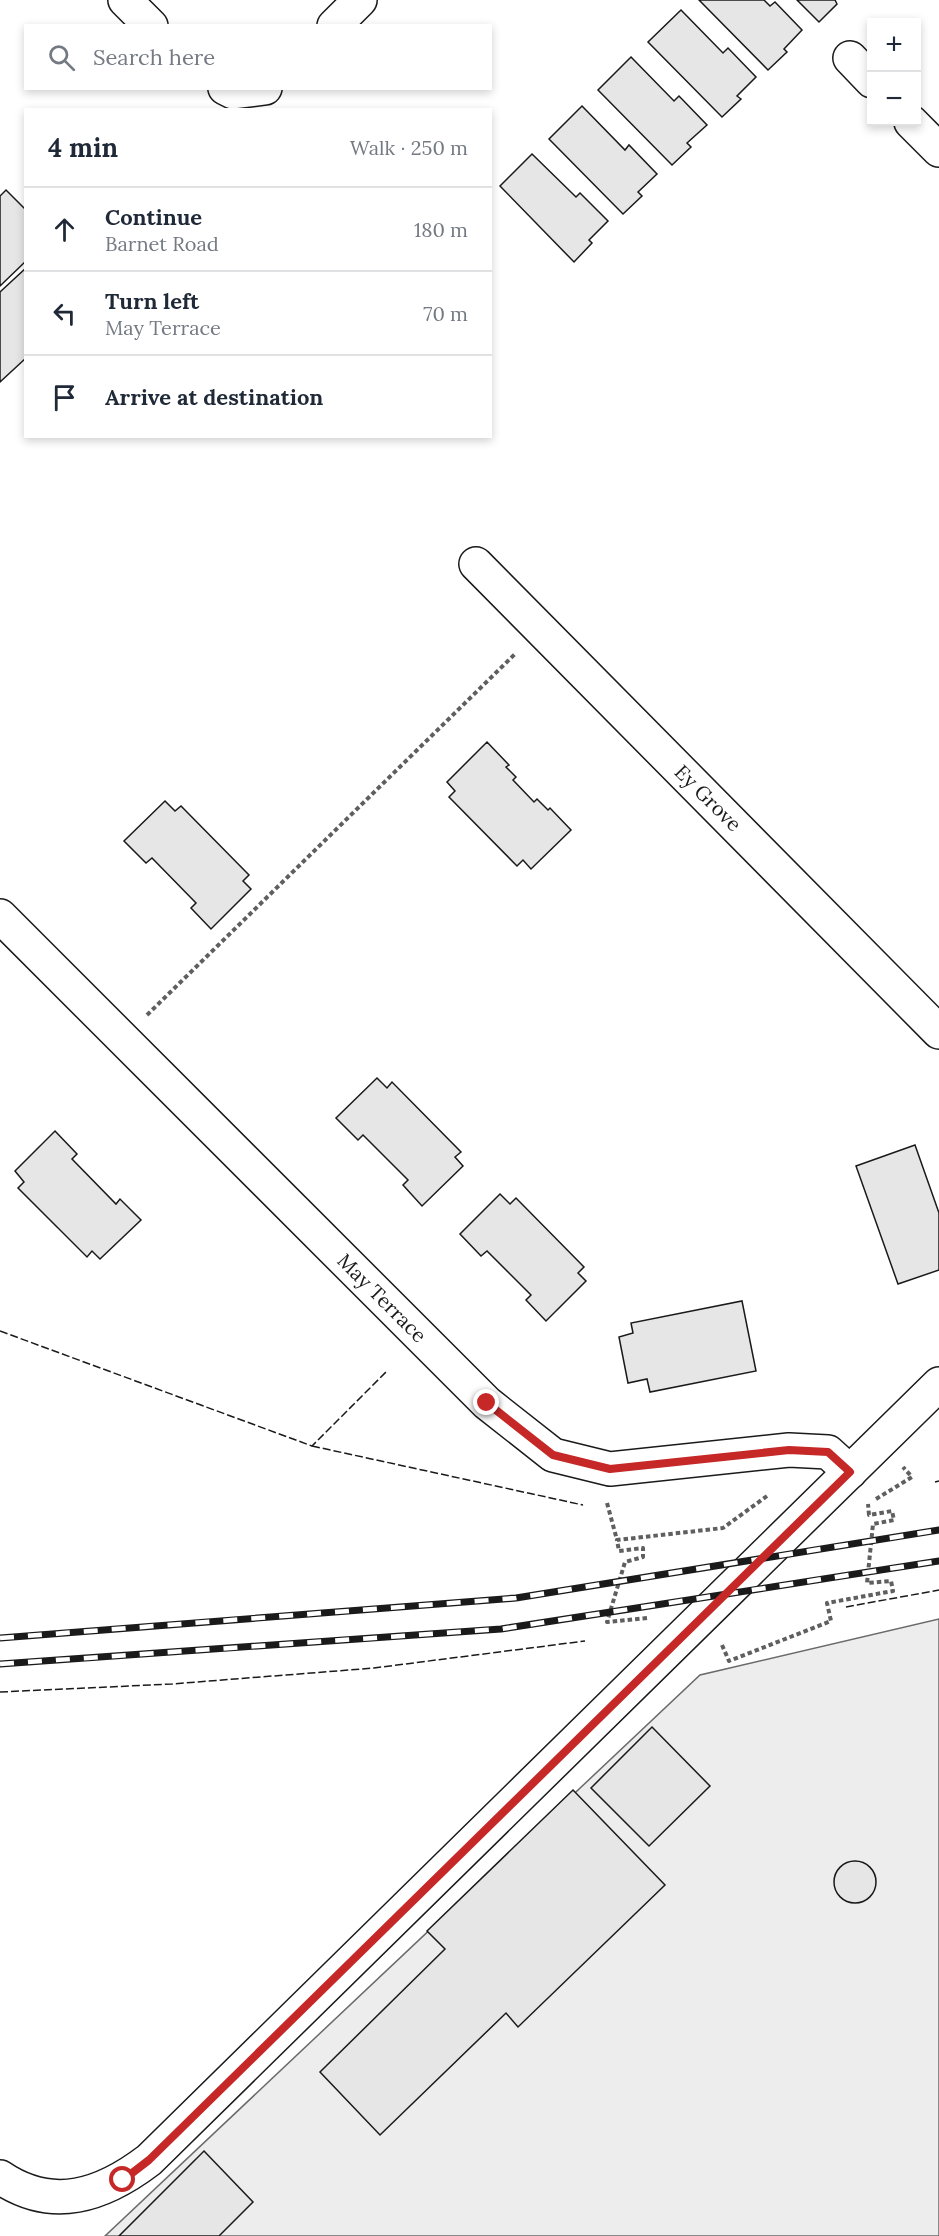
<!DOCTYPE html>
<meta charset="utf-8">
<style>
body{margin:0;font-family:Lora,serif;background:#f2f2f3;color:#1f2937}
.controls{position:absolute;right:18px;top:18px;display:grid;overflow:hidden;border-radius:0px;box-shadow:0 3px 9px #0003}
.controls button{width:54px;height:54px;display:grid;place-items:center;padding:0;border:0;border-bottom:2px solid #e0e1e3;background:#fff;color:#1f2937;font:30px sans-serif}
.stop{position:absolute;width:18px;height:18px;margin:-14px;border:4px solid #c62828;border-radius:50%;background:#fff}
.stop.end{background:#c62828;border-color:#fff;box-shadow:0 2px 6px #0008}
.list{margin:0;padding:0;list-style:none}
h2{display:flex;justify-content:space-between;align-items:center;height:78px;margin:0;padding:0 24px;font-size:26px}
h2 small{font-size:20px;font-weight:400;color:#747a83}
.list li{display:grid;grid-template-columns:39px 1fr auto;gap:18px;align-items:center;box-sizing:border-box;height:84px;padding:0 24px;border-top:2px solid #e0e1e3}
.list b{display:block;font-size:22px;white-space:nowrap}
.list p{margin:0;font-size:20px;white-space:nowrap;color:#747a83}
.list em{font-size:20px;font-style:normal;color:#747a83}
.icon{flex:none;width:33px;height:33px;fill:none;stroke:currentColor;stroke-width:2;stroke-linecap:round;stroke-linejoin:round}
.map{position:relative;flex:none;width:939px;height:2236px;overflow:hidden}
.search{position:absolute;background:#fff;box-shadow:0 3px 9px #0003;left:24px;top:24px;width:468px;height:66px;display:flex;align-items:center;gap:15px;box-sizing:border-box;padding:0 21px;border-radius:0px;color:#747a83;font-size:22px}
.panel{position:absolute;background:#fff;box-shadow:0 3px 9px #0003;left:24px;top:108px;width:468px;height:330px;border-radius:0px}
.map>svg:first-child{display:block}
.green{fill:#ededed;stroke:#6a6a6a;stroke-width:1.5}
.building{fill:#e6e6e6;stroke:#1a1a1a;stroke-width:1.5}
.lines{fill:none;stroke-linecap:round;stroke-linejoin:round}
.minor-casing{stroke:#1a1a1a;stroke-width:36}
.tertiary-casing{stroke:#1a1a1a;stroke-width:36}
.path{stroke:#5f5f5f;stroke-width:4;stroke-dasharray:4.5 3;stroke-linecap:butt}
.minor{stroke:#fff;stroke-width:33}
.tertiary{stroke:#fff;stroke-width:33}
.rail-casing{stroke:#1a1a1a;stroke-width:7}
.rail{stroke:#fff;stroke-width:4.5;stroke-dasharray:14;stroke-linecap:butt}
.fence{stroke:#1a1a1a;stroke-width:1.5;stroke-dasharray:8 3;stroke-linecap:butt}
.route{stroke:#c62828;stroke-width:8}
.labels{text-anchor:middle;stroke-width:4.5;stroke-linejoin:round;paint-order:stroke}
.street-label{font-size:20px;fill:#1a1a1a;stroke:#fff}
</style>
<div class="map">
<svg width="939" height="2236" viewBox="0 0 939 2236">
<rect width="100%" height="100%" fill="#fff"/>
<polygon class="green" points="939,1619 939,2236 105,2236 700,1675"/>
<g class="building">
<polygon points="699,0 764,0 770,6 775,2 802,30 784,49 787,52 768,70"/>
<polygon points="797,0 835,0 837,4 819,22"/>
<polygon points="681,10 723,53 728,48 756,77 737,96 741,99 722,117 648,42"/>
<polygon points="631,57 674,101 679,96 707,125 687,143 691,147 672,165 598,90"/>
<polygon points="582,106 625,150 629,145 657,174 638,192 642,196 623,214 549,139"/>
<polygon points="532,154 576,197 580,193 608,221 589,240 592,243 574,262 500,186"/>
<polygon points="6,190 26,210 26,261 0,286 0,196"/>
<polygon points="26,268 26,358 0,382 0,292"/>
<polygon points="487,742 509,765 506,767 516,777 513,780 534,802 537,799 548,810 550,808 571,830 531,869 523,860 517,866 449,797 455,791 447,782"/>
<polygon points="165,801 175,811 181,806 249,875 243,881 251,889 211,929 191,908 196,903 152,858 146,863 124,841"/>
<polygon points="377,1078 387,1088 392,1082 461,1152 455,1157 463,1166 422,1206 403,1185 408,1180 363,1135 358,1140 336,1118"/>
<polygon points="55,1131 77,1154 72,1159 116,1204 120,1199 141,1220 100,1259 92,1251 87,1257 18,1188 24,1182 15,1171"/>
<polygon points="915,1145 939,1213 939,1270 898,1284 856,1166"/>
<polygon points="500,1194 510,1204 516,1198 584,1267 578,1273 586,1281 546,1321 526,1300 531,1295 487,1251 481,1256 460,1234"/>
<polygon points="742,1301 756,1371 650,1392 647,1379 628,1383 619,1337 633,1333 631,1323"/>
<polygon points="652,1727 710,1786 649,1846 591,1788"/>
<polygon points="573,1790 665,1885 518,2027 506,2013 380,2135 320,2072 445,1949 427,1931"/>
<circle cx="855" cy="1882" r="21"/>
<polygon points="204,2151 253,2202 219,2236 119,2236"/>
</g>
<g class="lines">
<defs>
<g id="minor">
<polyline points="125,0 151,26"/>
<polyline points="334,26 360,0"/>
<polyline points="850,58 872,81"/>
<polyline points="225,88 233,92 265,88"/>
<polyline points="911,122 939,150"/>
<polyline points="476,564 939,1032"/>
<polyline points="0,916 487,1403 553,1455 610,1469 789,1450 828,1452 850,1472"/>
</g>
<path id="tertiary" d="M0 2177C53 2213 103 2195 149 2160L939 1384"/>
</defs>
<use href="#minor" class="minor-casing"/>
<use href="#tertiary" class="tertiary-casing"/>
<g class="path">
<polyline points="147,1015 516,653"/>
<polyline points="876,1499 912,1477 903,1467"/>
<polyline points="607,1503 617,1540"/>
<polyline points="647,1618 607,1622 625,1562 643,1557 643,1548 619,1551 617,1540 723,1528 767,1496"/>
<polyline points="722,1645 729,1661 831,1621 827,1603 893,1591 891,1581 867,1583 873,1524 894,1520 892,1511 869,1515 868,1504"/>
</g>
<use href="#minor" class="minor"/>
<use href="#tertiary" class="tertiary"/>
<defs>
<g id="rail">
<polyline points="0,1638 516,1598 939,1530"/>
<polyline points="0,1664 501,1629 939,1561"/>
</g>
</defs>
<use href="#rail" class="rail-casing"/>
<use href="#rail" class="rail"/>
<g class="fence">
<polyline points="0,1331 312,1446 387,1371"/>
<polyline points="312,1446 583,1505"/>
<polyline points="935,1482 939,1481"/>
<polyline points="846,1607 939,1590"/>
<polyline points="0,1692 172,1684 374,1668 585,1641"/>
</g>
</g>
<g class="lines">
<polyline class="route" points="123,2180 149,2160 850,1472 828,1452 789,1450 610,1469 553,1455 487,1403"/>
</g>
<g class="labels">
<g class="street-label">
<text transform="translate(708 798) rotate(45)" y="7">Ey Grove</text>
<text transform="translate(382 1298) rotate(45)" y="7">May Terrace</text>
</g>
</g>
</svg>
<div class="controls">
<button>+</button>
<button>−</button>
</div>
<div class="stop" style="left:123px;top:2180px"></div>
<div class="stop end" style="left:487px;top:1403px"></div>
<div class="search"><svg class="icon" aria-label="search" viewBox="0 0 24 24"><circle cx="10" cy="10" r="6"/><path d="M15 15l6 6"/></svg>Search here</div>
<section class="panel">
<h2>4 min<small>Walk · 250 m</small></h2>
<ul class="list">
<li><svg class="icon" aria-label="ahead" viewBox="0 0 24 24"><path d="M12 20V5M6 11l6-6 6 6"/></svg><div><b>Continue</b><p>Barnet Road</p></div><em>180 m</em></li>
<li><svg class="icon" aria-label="left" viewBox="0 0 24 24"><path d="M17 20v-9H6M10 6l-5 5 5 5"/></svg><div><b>Turn left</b><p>May Terrace</p></div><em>70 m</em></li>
<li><svg class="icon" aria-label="arrive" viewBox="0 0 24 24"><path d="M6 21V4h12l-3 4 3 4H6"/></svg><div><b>Arrive at destination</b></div></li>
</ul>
</section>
</div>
